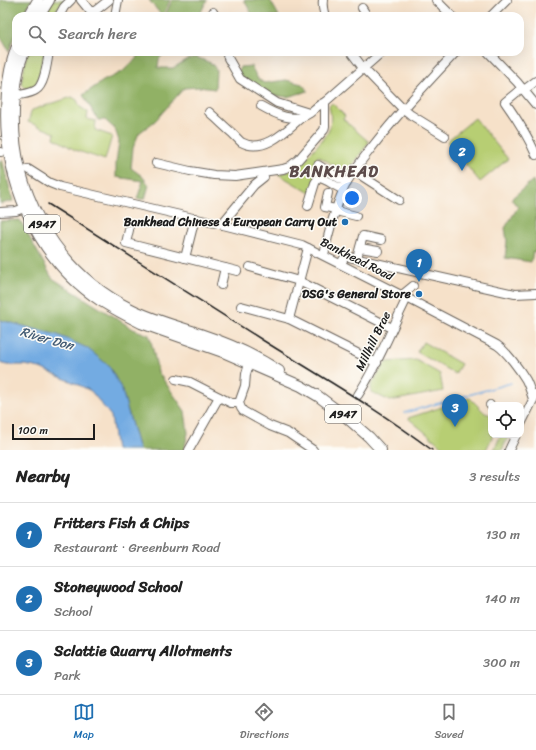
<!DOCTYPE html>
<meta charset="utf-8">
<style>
body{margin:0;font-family:Sriracha,sans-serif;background:#f2f2f2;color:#222}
.controls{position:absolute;right:12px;bottom:12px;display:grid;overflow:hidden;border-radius:8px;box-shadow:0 4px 16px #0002}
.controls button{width:36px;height:36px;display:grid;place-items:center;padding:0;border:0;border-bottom:1px solid #e0e0e0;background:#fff;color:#222;font:20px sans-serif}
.scale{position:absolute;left:12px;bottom:10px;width:83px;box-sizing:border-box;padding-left:4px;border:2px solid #1c1c1c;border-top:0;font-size:11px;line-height:14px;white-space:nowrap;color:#1c1c1c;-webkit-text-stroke:3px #fdfcf7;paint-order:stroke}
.you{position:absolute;left:352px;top:198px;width:14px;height:14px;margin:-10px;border:3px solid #fff;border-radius:50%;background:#1a73e8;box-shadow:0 0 0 6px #1a73e833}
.badge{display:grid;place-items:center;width:26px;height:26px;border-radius:50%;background:#1f6fb2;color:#fff;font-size:13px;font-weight:700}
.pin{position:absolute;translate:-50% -33px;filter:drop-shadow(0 1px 2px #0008)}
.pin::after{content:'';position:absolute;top:21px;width:14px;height:12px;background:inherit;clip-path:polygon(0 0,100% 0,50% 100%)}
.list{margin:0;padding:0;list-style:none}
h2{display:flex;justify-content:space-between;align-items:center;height:52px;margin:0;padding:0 16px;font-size:17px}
h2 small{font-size:13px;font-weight:400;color:#767676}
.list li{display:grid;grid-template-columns:26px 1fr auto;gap:12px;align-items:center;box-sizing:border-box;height:64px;padding:0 16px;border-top:1px solid #e0e0e0}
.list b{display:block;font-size:15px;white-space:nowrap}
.list p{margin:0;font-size:13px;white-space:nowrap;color:#767676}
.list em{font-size:13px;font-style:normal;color:#767676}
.icon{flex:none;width:22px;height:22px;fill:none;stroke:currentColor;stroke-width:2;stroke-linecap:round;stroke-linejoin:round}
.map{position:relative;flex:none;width:536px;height:450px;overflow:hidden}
.search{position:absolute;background:#fff;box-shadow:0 4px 16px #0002;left:12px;right:12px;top:12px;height:44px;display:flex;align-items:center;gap:10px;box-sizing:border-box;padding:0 14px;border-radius:12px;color:#767676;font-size:15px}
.sheet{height:244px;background:#fff}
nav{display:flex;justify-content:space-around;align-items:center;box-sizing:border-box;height:56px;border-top:1px solid #e0e0e0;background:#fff;font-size:11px;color:#767676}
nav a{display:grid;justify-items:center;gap:2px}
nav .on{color:#1f6fb2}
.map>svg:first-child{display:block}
.green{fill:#b7ce73;stroke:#6a7548}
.forest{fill:#91b165;stroke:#566640}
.water{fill:#73abe2;stroke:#48647f}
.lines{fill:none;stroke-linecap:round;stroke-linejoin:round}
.stream{stroke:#73abe2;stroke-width:1.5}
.minor-casing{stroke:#686159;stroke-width:10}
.major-casing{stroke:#686159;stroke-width:12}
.minor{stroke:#fff;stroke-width:8}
.major{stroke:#fff;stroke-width:10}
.rail{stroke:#1c1c1c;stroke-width:1.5}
.poi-dot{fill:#1f6fb2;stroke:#fdfcf7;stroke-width:1.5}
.labels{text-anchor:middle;stroke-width:3;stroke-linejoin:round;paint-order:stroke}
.shield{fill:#fdfcf7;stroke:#605f5e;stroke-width:1}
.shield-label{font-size:11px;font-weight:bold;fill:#1c1c1c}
.poi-label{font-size:12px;font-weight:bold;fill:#1c1c1c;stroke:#fdfcf7;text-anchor:end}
.street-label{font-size:12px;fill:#1c1c1c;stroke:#fdfcf7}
.water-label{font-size:13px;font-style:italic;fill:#435c75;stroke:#fdfcf7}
.district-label{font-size:16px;font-weight:bold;letter-spacing:1px;fill:#5c4b4a;stroke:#fdfcf7}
</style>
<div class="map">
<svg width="536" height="450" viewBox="0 0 536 450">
<rect width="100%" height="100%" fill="#fdfcf7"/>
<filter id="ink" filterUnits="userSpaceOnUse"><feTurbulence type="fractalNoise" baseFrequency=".025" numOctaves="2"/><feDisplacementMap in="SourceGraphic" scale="8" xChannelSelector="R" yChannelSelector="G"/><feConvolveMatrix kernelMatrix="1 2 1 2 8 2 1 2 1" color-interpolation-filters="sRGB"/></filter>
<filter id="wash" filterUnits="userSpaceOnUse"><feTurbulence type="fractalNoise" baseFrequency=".012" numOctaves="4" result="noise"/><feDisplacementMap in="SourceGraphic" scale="16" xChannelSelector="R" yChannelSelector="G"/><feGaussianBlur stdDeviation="0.9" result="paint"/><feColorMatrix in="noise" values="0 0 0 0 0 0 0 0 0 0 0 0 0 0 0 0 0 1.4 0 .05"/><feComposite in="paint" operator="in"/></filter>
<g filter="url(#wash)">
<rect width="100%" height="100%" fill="#f6e1c9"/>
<g class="green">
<polygon points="53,0 64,0 56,10 54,16 43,16"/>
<polygon points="27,52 45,52 37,83 36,86 31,89 25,88 21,84"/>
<polygon points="72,97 77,100 80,107 88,112 87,119 96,121 95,130 112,136 105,160 75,150 54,138 55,133 28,122 32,110"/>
<path d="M332 103 345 116 343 119 369 142 343 178 338 173 340 169 318 156 313 166V170L321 175 310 193 278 174C284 173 288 172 293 169 300 165 325 138 328 132 332 125 331 114 329 106Z"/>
<polygon points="475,118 508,159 480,182 447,141"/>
<polygon points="423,342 461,364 455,374 417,352"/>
<polygon points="416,360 440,374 443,391 390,401 371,392 371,385 386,362"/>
<polygon points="470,398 485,413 491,415 491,435 493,435 486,450 446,450 408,418"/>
<polygon points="501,435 509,435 502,450 494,450"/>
</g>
<g class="forest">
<polygon points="0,0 32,0 22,16 16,16 16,32 9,51 0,36"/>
<polygon points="149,0 170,0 163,16 162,16"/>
<polygon points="172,0 207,0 199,16 165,16"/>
<polygon points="244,0 270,0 279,16 253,16"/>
<polygon points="141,52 166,52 159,59 158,68 173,68 188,59 196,57 211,63 216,69 215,89 198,87 184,88 155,121 139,133 133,148 131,168 142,176 149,185 145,199 137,199 143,181 116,177 116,163 119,141 115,129 105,120 98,120 83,95 103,81 122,72 135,60"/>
<polygon points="251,66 258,79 264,83 286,80 302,84 308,91 287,97 270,95 238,75 240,67"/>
<polygon points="2,159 13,201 1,204 0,203 0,162"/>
<polygon points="533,180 536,191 536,251 533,252 531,262 505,258 507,241 505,228 518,207 511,199"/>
<polygon points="20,220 52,278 133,329 149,335 151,341 158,372 185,411 188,433 184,450 139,450 122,390 109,366 12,323 0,320 0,221"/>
</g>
<polygon class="water" points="0,320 12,323 58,335 87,348 109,366 122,390 139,450 116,450 111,416 91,391 75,383 58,376 40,368 25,365 7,365 0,363"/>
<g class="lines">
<polyline class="stream" points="404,413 511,383"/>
</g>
</g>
<g filter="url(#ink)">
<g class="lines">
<defs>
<g id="minor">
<polyline points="81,0 90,11 95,11 109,0"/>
<path d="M323 0C322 6 323 10 325 16"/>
<polyline points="436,0 452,16"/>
<polyline points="362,8 367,16"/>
<polyline points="213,12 215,16"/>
<polyline points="59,16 64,7 71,0"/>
<polyline points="115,16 118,0"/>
<polyline points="491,16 507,0"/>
<polyline points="226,52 228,58 240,79 277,103 309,113"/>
<polyline points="351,52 363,68 400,106 411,115 445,136"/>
<polyline points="488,52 517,82 536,105"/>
<path d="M522 88 505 102C517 119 528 136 536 155"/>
<polyline points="524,90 536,81"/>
<path d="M15 96C22 94 30 94 36 90 45 85 47 62 49 52"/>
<path d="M261 106C275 114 294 124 310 113 316 108 317 105 325 102"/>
<path d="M209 112C217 119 224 126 232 133 235 136 238 139 241 142 264 155 288 129 303 116"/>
<polyline points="0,152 1,152"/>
<polyline points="156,163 190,171 214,175 235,176 283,169 289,167 298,160 324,130 325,126 325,102 382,52"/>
<polyline points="318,165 347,183"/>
<path d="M28 169 50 183 60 187 223 225 302 245 308 248 407 298 497 345C507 352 520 370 526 380 529 386 531 393 533 399"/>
<polyline points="354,171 399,200"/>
<polyline points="328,193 325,207 336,209"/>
<path d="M308 206 315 183 318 178C327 178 334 187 343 189"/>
<polyline points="336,211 356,216"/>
<polyline points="0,212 16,211 30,206"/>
<polyline points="223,225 225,220 254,185 264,177"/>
<polyline points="129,230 126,243 237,271"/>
<polyline points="360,248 378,251"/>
<path d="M324 255C328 234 335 209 344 188 350 174 360 163 369 151 396 116 426 84 456 52"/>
<polyline points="185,258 195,218"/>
<polyline points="357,258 363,236 381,240"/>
<polyline points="341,264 343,260 345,257 349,257 515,294 536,293"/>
<polyline points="250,267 299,281 392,328"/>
<polyline points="221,285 225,268"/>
<polyline points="402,295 413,286"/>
<polyline points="241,306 289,319 377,363"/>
<polyline points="289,319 308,248"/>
<polyline points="252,359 249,364 246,374 245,386 239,403 241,408 243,411 270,426 288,433 313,450"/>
<polyline points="176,379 190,382 231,403 239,403"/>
<path d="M358 395C378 364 391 330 407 298"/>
<polyline points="490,405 491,406"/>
<polyline points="521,424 536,394"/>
<polyline points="189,450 219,397"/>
<polyline points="509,450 516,435"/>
</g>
<g id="major">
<polyline points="29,16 38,0"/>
<polyline points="39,16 49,0"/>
<path d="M16 49C11 63 8 78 7 93 0 173 34 257 101 301 114 309 127 316 141 323L223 352 301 386 318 396 346 417 369 437 381 450"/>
<path d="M24 52C18 66 16 82 15 96 6 183 52 270 131 309 153 320 177 326 200 334 227 343 255 355 279 371"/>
</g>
</defs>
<use href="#minor" class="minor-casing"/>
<use href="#major" class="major-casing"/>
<use href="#minor" class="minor"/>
<use href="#major" class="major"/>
<path class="rail" d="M48 204C120 250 192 296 264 341 320 376 379 410 432 450"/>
</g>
</g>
<g class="poi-dot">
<circle cx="345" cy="222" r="4"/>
<circle cx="419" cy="294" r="4"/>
</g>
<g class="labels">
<g class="shield">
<rect x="24" y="215" width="36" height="18" rx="3"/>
<rect x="325" y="405" width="36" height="18" rx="3"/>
</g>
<g class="shield-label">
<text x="42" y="228">A947</text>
<text x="343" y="418">A947</text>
</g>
<g class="poi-label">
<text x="337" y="226">Bankhead Chinese &amp; European Carry Out</text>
<text x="411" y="298">DSG's General Store</text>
</g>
<g class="street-label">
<text transform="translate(357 259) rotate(27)" y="4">Bankhead Road</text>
<text transform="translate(373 341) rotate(-64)" y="4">Millhill Brae</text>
</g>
<g class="water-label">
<text transform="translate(47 338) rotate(16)" y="5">River Don</text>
</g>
<g class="district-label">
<text x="334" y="177">BANKHEAD</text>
</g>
</g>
</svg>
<div class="controls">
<button><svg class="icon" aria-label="locate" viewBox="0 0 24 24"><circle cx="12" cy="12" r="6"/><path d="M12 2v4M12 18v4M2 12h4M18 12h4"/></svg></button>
</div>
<div class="scale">100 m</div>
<div class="you"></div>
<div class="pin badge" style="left:419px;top:282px">1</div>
<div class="pin badge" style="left:462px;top:171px">2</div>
<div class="pin badge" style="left:455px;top:427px">3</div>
<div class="search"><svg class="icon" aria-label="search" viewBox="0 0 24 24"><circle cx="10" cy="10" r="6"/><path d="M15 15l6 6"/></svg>Search here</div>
</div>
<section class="sheet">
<h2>Nearby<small>3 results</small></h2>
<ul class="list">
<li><span class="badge">1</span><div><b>Fritters Fish &amp; Chips</b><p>Restaurant · Greenburn Road</p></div><em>130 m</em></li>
<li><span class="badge">2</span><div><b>Stoneywood School</b><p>School</p></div><em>140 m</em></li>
<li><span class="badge">3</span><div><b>Sclattie Quarry Allotments</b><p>Park</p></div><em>300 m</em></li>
</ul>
</section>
<nav>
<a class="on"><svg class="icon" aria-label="map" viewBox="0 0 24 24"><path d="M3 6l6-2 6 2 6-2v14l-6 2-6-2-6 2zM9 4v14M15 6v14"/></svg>Map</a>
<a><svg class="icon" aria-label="directions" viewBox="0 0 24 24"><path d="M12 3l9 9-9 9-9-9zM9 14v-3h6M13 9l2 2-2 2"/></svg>Directions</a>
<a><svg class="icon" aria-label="saved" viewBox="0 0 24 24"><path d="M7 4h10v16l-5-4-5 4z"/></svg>Saved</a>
</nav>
